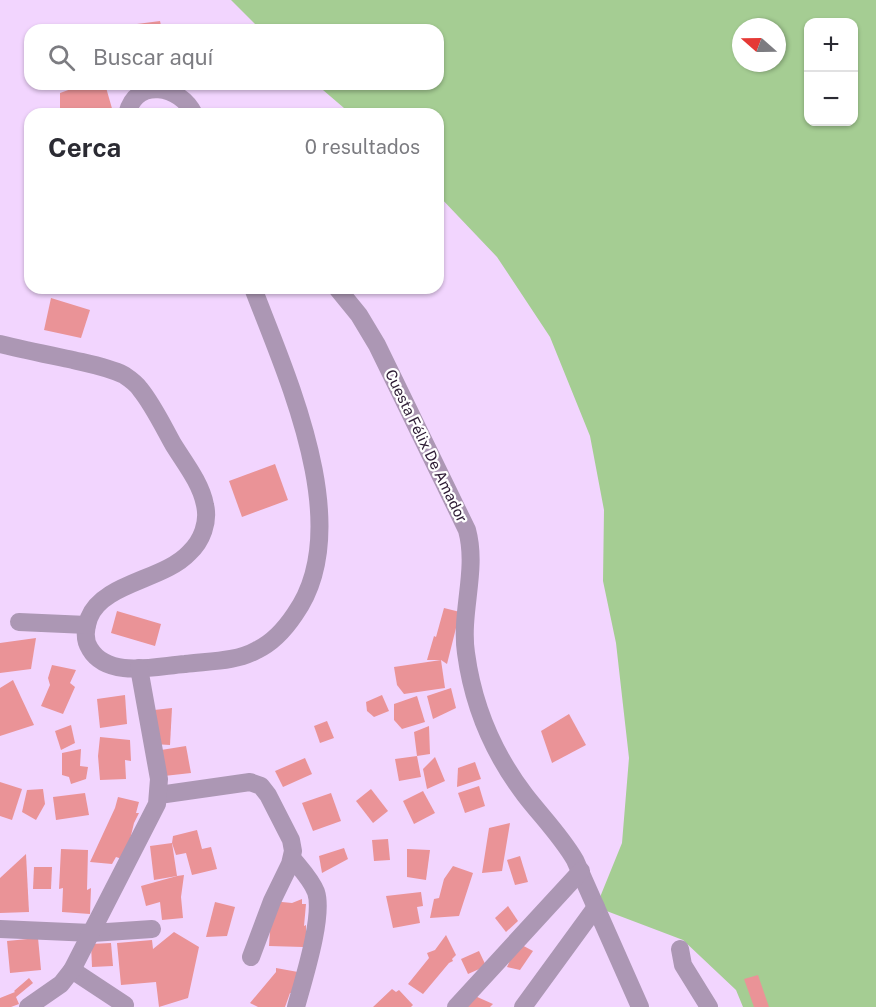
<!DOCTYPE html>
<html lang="es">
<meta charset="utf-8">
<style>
body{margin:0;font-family:"Public Sans",sans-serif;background:#f2f2f3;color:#2b2b33}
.controls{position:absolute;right:18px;top:18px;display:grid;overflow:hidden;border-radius:12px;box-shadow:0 2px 4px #0004}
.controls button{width:54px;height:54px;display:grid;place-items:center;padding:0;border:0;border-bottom:2px solid #e1e1e2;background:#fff;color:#2b2b33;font:30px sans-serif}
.compass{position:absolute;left:732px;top:18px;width:54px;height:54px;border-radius:50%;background:#fff;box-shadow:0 2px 4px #0004;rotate:290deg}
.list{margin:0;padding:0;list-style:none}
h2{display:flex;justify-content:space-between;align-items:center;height:78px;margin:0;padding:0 24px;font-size:26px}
h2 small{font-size:20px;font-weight:400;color:#7c7c81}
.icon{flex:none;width:33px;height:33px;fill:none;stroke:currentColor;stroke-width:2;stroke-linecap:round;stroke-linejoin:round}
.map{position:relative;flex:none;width:876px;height:1007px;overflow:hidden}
.search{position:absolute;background:#fff;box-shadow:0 2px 4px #0004;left:24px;top:24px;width:420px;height:66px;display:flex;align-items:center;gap:15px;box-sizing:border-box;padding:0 21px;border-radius:18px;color:#7c7c81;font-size:22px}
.panel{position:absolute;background:#fff;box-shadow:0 2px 4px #0004;left:24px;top:108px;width:420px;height:186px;border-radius:18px}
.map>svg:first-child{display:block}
.green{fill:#a5cd93;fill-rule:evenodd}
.building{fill:#ea9397}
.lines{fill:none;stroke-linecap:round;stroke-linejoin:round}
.minor{stroke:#ac97b4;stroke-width:18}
.labels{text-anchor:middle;stroke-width:4.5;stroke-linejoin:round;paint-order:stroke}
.street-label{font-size:15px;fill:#2c1a33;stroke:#fff}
</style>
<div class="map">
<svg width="876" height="1007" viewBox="0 0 876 1007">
<rect width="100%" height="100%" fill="#f2d5fe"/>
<path class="green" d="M231 0H876V1007H743L736 990 683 940 596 907 622 843 629 758 616 643 603 581 604 510 590 436 550 337 497 257 438 195V114H351L316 84H438V30H261ZM808 22H854V122H808ZM741 27H777V63H741Z"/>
<g class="building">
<polygon points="160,21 162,30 138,30 137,24"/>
<polygon points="85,84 105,84 113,112 92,110 90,114 60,114 60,93"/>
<polygon points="51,298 90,310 81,338 44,330"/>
<polygon points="275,464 288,500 242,517 229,481"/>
<polygon points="444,608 460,612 447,664 441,660 427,660 434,636 436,637"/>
<polygon points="117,611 161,624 155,646 111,633"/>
<polygon points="36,638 31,669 0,673 0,643"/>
<polygon points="441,660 445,688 404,694 397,685 394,667"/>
<polygon points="52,665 76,670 70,683 75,687 63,714 41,706 50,685 48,678"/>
<polygon points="13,680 34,725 0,736 0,688"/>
<polygon points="451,688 456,708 433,719 427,696"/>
<polygon points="125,695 127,724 100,728 97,699"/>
<polygon points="382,695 389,711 374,717 367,711 366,702"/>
<polygon points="417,696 425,722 402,729 394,720 394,704"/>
<polygon points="172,708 170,745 153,744 154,710"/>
<polygon points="569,714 586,745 552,763 541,731"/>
<polygon points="327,721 334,738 320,743 314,726"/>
<polygon points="71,725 75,743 61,750 55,731"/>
<polygon points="429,726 430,754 417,756 421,777 399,781 395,759 417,756 414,732"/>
<polygon points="100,737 130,740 131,761 125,760 126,779 100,780 98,756"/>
<polygon points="186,746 191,773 164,776 161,750"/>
<polygon points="81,749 80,766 88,767 86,779 71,784 69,777 62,775 62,753"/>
<polygon points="435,757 445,781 427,789 423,769"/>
<polygon points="305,758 312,774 283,787 275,771"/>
<polygon points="475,762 481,779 457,787 458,768"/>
<polygon points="0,782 22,789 12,820 0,816"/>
<polygon points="479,786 485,806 465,813 458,793"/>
<polygon points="43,789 45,804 36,820 22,812 27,790"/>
<polygon points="371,789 388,811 373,823 356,801"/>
<polygon points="423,791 435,813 414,824 403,801"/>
<polygon points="85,793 89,815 56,820 53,797"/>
<polygon points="331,793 341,821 313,831 302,803"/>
<polygon points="118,797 139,802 136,813 139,813 134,823 125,860 116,857 112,864 90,862 115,808"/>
<polygon points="510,823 502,871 482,873 489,828"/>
<polygon points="197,830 202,849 211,847 217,869 192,875 186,853 176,855 172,843 173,836"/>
<polygon points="388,839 390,860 374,861 372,840"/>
<polygon points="172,843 177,876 184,875 181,897 183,918 162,920 160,902 146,906 141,886 177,876 154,880 150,846"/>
<polygon points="344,848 348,859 322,873 319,856"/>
<polygon points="61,849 88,850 87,890 91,888 90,914 62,912 63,888 59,889"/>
<polygon points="407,849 430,850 426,880 407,877"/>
<polygon points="26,854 29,912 0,913 0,878"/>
<polygon points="520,856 528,882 515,885 507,860"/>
<polygon points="453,866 473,873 459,916 430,918 434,899 439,898 444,879"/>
<polygon points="34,867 52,867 51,889 33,889"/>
<polygon points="421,892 423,906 417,907 420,923 393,928 386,896"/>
<polygon points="302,899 302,904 306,904 304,926 306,925 306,946 303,947 269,946 272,901 292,903"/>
<polygon points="215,902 235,907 227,936 206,937"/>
<polygon points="508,906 518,921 506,932 495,918"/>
<polygon points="174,932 199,947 188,998 159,1007 156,982 121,985 117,943 152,940 153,949"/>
<polygon points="446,935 456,955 452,959 453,961 449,963 423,994 408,984 429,958 427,953 435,950"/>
<polygon points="38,938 41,970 10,973 7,941"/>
<polygon points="111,943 113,966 92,967 91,944"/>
<polygon points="518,943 533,951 520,970 507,967"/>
<polygon points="479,951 486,966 468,974 461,959"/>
<polygon points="276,968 298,972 294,993 290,993 285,1007 258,1007 250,1003 276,972"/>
<polygon points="758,975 769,1007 754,1007 744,979"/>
<polygon points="29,978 33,983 16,997 19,1004 11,1007 0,1007 0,998 15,992 14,991"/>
<polygon points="392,989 396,992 399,990 413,1005 411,1007 373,1007"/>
<polygon points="475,996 493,1004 490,1007 466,1007"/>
</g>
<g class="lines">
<g class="minor">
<path d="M127 114C136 77 180 85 194 114"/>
<path d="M337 288 359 315 377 345 467 530C478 570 460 612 466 653 473 705 493 753 525 795 542 817 561 836 575 860L640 1007"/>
<path d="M0 344C24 350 49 355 73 360 90 364 108 367 124 375 130 379 136 383 140 389 153 405 163 426 173 444 184 462 201 483 205 505 209 522 202 541 189 553 164 580 102 583 89 618 85 629 84 640 90 649 108 679 156 666 185 664 208 661 236 662 257 650 274 642 285 629 295 614 357 527 286 375 253 288"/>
<polyline points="19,622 87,625"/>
<polyline points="159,795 250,782 261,786 268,795 291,840 293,851 290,864 272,901 251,957"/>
<path d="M292 858C300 868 311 879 316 892 324 916 303 981 296 1007"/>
<polyline points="0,929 92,933 152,929"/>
<polyline points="680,949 683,965 709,1007"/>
<polyline points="72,970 125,1005"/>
<polyline points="28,1007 61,984 72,970 157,804 159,779 139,668"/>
<polyline points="456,1007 581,871"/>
<polyline points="523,1007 596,907"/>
</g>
</g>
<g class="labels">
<g class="street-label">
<text transform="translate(426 446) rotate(64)" y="5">Cuesta Félix De Amador</text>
</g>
</g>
</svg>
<div class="controls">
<button>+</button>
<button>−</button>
</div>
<svg class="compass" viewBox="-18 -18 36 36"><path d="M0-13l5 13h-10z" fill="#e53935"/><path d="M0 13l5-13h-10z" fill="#7c7c81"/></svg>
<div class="search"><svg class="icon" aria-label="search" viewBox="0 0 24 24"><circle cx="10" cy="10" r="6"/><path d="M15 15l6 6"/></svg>Buscar aquí</div>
<section class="panel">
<h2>Cerca<small>0 resultados</small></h2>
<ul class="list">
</ul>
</section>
</div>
